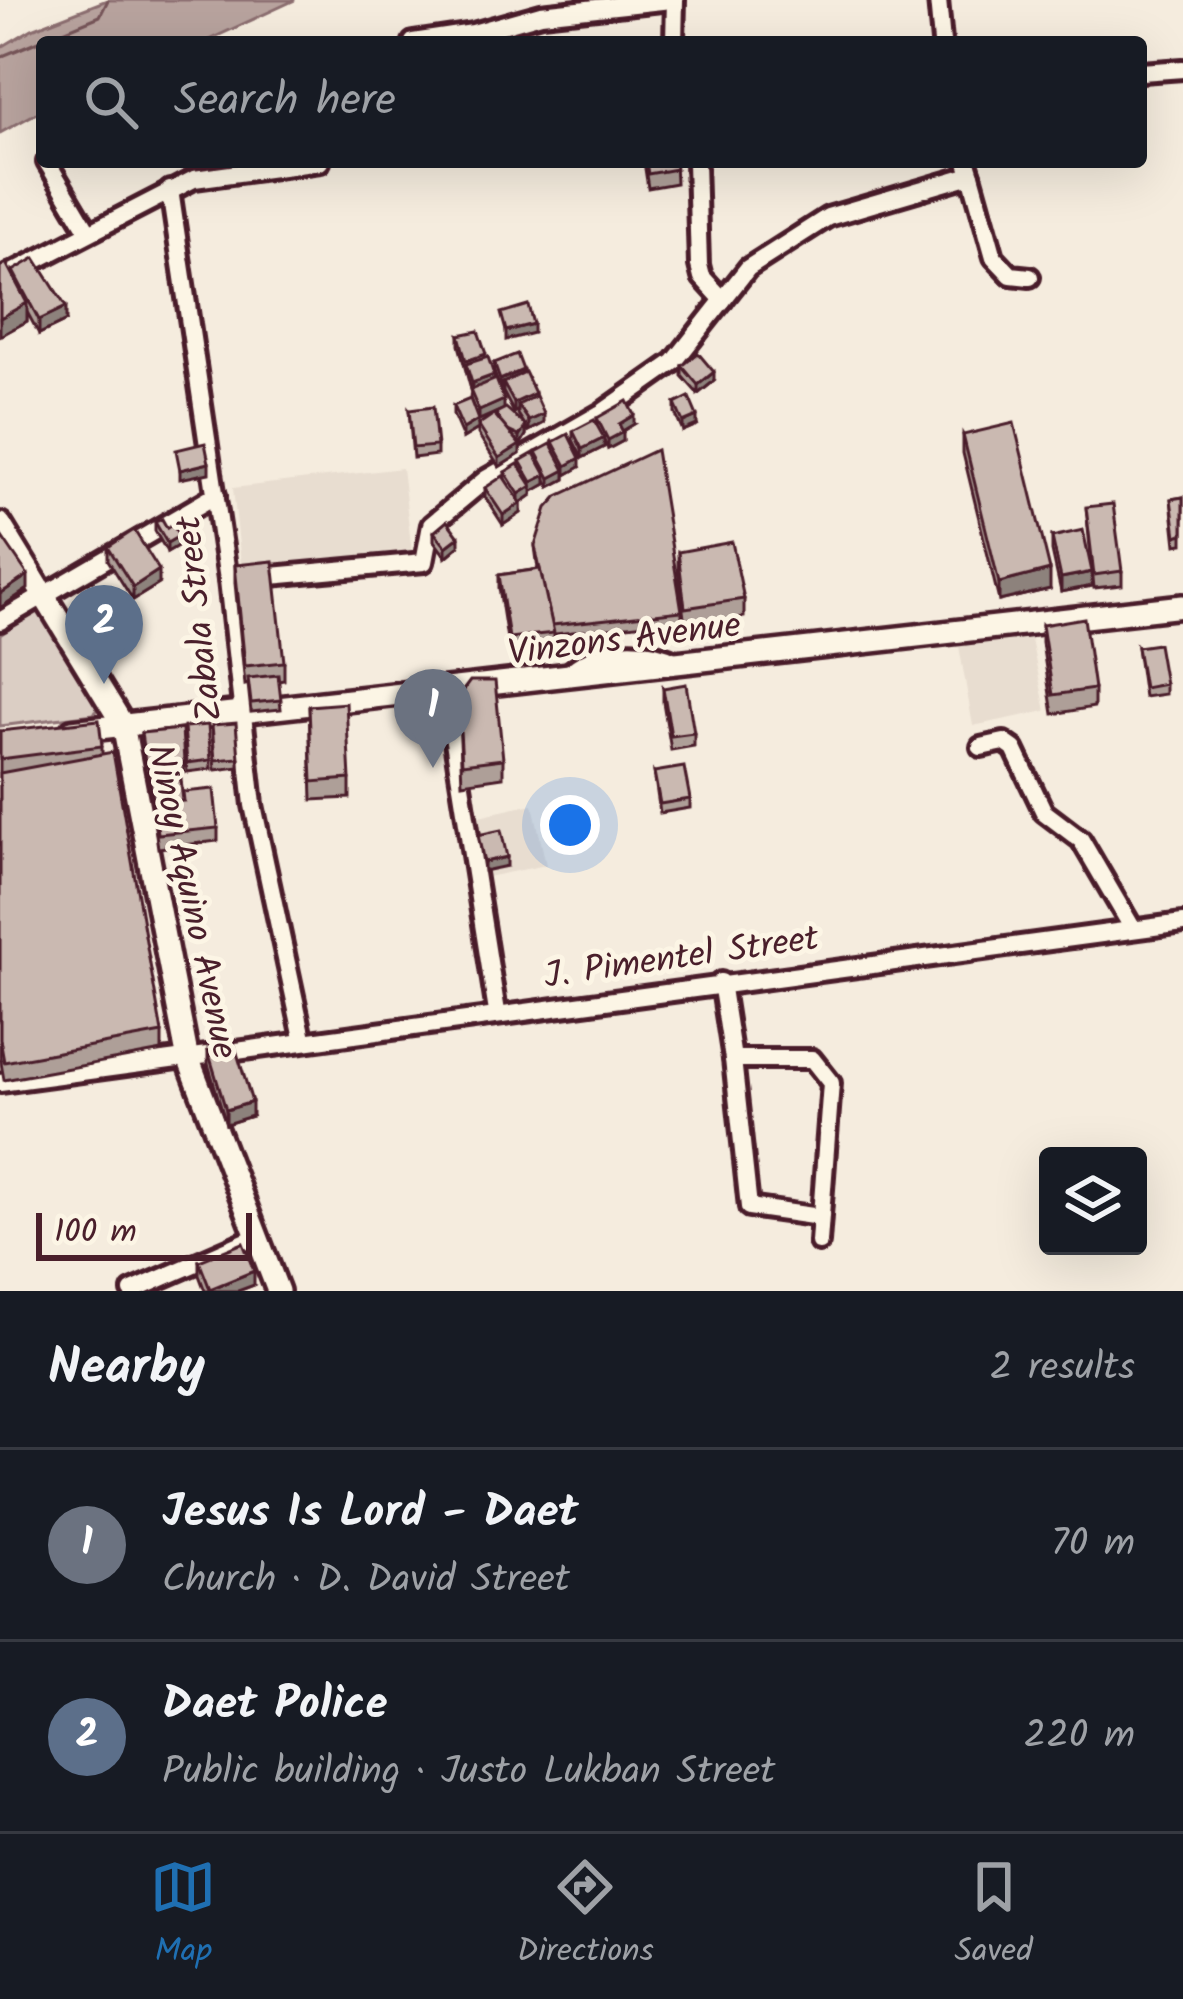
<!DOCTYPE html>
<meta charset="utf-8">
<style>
body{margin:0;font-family:Kalam,sans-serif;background:#20242c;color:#f1f3f6}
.controls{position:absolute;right:36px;bottom:36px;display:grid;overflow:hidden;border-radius:12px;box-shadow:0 12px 48px #0002}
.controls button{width:108px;height:108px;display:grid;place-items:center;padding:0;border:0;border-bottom:3px solid #363941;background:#171b24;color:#f1f3f6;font:60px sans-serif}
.scale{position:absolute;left:36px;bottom:30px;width:216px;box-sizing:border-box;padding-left:12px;border:6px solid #4a1f2b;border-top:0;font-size:33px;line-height:42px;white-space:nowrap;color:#4a1f2b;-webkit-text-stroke:9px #fcf5e5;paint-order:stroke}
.you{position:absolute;left:570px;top:825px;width:42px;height:42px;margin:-30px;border:9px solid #fff;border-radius:50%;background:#1a73e8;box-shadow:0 0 0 18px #1a73e833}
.badge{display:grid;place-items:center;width:78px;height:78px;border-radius:50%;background:#1f6fb2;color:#fff;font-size:39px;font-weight:700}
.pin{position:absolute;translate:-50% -99px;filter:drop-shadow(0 3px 6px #0008)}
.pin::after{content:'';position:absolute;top:63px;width:42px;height:36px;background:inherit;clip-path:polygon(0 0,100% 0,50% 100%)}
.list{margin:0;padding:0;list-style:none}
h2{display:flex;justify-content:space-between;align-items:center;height:156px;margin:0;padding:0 48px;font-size:51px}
h2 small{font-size:39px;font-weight:400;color:#9ea1a6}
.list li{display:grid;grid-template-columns:78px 1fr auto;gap:36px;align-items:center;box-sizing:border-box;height:192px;padding:0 48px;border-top:3px solid #363941}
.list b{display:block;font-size:45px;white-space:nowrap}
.list p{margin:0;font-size:39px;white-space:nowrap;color:#9ea1a6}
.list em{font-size:39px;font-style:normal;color:#9ea1a6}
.icon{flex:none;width:66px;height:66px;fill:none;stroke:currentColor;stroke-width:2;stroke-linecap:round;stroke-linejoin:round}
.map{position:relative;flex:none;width:1183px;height:1291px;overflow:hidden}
.search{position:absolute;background:#171b24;box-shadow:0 12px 48px #0002;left:36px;right:36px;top:36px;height:132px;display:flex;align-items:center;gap:30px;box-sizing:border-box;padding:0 42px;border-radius:12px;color:#9ea1a6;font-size:45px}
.sheet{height:540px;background:#171b24}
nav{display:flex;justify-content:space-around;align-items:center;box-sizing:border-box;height:168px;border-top:3px solid #363941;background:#171b24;font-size:33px;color:#9ea1a6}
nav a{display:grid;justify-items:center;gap:6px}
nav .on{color:#1f6fb2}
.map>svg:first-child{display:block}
.built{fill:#e8ddd0}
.green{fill:#dbcec4;stroke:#927678;stroke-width:3}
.water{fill:#b8a39e;stroke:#8c6e70;stroke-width:3}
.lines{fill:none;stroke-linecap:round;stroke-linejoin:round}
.shore{stroke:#765459;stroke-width:3}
.minor-casing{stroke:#4a1f2b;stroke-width:26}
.major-casing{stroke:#4a1f2b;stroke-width:30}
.minor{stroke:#fcf5e5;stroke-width:16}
.major{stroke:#fcf5e5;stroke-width:21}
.wall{fill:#ae9f98;stroke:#4a1f2b;stroke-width:3}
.shaded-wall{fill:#8d827c;stroke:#4a1f2b;stroke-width:3}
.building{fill:#cab9b1;stroke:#4a1f2b;stroke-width:3}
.labels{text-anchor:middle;stroke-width:10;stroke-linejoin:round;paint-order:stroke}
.street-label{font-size:36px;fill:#4a1f2b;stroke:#fcf5e5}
</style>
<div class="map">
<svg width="1183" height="1291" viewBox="0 0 1183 1291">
<rect width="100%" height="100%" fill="#f5ecde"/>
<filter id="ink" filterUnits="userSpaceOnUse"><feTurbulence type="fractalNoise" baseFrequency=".00833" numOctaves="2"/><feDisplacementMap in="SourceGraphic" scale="24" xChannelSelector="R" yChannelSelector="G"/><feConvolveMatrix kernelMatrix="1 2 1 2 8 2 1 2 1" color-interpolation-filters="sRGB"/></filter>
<g filter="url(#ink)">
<g class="built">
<polygon points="402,468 412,553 242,573 233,488"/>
<polygon points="1030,635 1046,711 973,726 959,646"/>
<polygon points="533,804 546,865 482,878 470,818"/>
</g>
<polygon class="green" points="38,609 99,705 94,714 0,726 0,635"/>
<polygon class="water" points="107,0 295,0 204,42 42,42 42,110 0,133 0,48 32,29"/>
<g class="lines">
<polyline class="shore" points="0,57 100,16 108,0"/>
<defs>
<g id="minor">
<polyline points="938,0 942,42"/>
<polyline points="413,42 473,33 541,14 671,0"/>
<polyline points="674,42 675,0"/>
<polyline points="1141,72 1183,69"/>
<polyline points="47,162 88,231"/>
<polyline points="696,162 699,265 702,277 723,300"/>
<polyline points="971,175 994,257 1011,275 1030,277"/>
<polyline points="170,190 228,580 253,805 303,1038"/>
<polyline points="0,279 194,179 320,162"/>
<polyline points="228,580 424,562 431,525 486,479 603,412 674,362 748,268 828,217 971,175 967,162"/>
<polyline points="0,621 216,495"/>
<path d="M566 676C595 647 644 645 679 663"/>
<polyline points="446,691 497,1012"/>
<polyline points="981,747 1004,742 1014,749 1044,812 1081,840 1133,929"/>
<polyline points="721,982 733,1059 812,1059 831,1083 819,1242"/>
<polyline points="733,1059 749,1207 820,1217"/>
<polyline points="0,1083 1183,923"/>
<polyline points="132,1291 256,1237"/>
</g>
<g id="major">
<polyline points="0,524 123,725 187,1055 278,1291"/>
<polyline points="72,731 1183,606"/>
</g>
</defs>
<use href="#minor" class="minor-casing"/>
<use href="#major" class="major-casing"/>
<use href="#minor" class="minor"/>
<use href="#major" class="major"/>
</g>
<g class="wall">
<polygon points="644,162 675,162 676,183 648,188"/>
<polygon points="0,267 13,276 13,271 66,321 39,334 27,312 27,321 0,336"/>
<polygon points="459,335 486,357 504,409 525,425 518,414 518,410 514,413 503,392 503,388 500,389 494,372 494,363 523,373 535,396 544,423 529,431 526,427 526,435 520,445 520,454 499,467 478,434 478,429 463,438 453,415 453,406 478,425 496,417 496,413 498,412 479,420 470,399 471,390 459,345"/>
<polygon points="682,366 714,381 698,394 682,376"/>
<polygon points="675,404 697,425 683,431 675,413"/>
<polygon points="409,410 437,446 437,455 413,458"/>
<polygon points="597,418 634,424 622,431 623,441 608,449 604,441 604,447 582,458 573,440 573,431 597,424"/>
<polygon points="963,435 1050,589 999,601 963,453"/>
<polygon points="553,442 580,467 566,475 565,474 565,479 550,487 546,480 546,484 532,491 532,495 521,503 521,513 503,525 485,497 485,488 505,479 505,472 520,467 520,461 536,458 536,452 553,448"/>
<polygon points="1183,497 1183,544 1176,545 1171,499"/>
<polygon points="1086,507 1122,571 1122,585 1094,588"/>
<polygon points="155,522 179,545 167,552 155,531"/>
<polygon points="434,532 459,546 446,557 434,541"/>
<polygon points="1052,537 1092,586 1061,592 1052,551"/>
<polygon points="535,546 682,611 682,620 554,634 554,646 509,652 499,588 499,575 538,569"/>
<polygon points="108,547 159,584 133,600 108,560"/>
<polygon points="678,552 744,599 744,617 685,626 678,570"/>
<polygon points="235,565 284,662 284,680 278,681 281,709 251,712 248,684 245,685 235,583"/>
<polygon points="1042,625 1094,689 1094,707 1053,714 1042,643"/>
<polygon points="1137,647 1165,684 1165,694 1144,697"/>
<polygon points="663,688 694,733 694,746 671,750 663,702"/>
<polygon points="458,697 503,759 503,777 462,783"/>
<polygon points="309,706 350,779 350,798 312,800"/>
<polygon points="182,729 184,772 180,772 183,797 218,828 218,841 158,848 147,771 145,771 141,733"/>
<polygon points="0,731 102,746 102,754 162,1033 162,1051 4,1080 0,1057"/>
<polygon points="212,734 239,758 239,767 215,770"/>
<polygon points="184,737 211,760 211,769 187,772"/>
<polygon points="654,772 690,799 690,808 660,813"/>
<polygon points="208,1051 252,1116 226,1124 208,1064"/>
<polygon points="199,1261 254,1285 238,1291 205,1291 199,1275"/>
</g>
<g class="shaded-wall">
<polygon points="27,303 27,321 0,336 0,318"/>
<polygon points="66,307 66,321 39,334 39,320"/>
<polygon points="533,324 533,333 506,340 506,331"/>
<polygon points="523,370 523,380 503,383 503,388 500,389 500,380"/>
<polygon points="714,372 714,381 698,394 698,385"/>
<polygon points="494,375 494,385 472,392 472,383"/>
<polygon points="535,393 535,402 518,405 518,410 514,413 514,403"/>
<polygon points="504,400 504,409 479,420 479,411"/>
<polygon points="544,414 544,423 529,431 529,421"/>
<polygon points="634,415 634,424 619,433 619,424"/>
<polygon points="697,416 697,425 683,431 683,422"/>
<polygon points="478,420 478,429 463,438 463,429"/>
<polygon points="526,426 526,435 520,445 520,454 499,467 499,458 519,445 519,436"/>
<polygon points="623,432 623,441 608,449 608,440"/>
<polygon points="604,438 604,447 582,458 582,449"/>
<polygon points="580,458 580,467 566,475 566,466"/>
<polygon points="209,463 209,473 180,479 180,470"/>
<polygon points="565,470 565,479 550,487 550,478"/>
<polygon points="546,475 546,484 532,492 532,482"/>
<polygon points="532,486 532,495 519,504 519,494"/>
<polygon points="521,503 521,513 503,525 503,515"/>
<polygon points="179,536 179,545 167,552 167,543"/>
<polygon points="459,537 459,546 446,557 446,547"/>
<polygon points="159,570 159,584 133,600 133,587"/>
<polygon points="1050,570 1050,589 999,601 999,583"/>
<polygon points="1092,572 1092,586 1061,592 1061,578"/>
<polygon points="28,575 28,589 0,608 0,594"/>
<polygon points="507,857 507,866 484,871 484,862"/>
<polygon points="252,1102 252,1116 226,1124 226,1110"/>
<polygon points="254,1271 254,1285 238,1291 210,1291 210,1289"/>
</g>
<g class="building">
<polygon points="646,162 675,162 676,169 648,174"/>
<polygon points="35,258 66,307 39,320 13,271"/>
<polygon points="6,263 27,303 0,318 0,267"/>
<polygon points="528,305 533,324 506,331 501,313"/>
<polygon points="478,331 486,354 466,361 459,335"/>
<polygon points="698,353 714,372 698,385 682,366"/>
<polygon points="517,354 523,370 500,380 494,363"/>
<polygon points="488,357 494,375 472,383 466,364"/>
<polygon points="525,372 535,393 514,403 503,383"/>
<polygon points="496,379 504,400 479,411 470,390"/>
<polygon points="536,396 544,414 529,421 518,405"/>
<polygon points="689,397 697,416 683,422 675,404"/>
<polygon points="470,399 478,420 463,429 453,406"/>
<polygon points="627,401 634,415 619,424 623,432 608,440 597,418"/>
<polygon points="433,407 437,446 413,448 409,410"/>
<polygon points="506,408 526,426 519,436 504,429 496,413"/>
<polygon points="494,414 520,445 499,458 478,425"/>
<polygon points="594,420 604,438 582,449 573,431"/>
<polygon points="1014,423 1050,570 999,583 963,435"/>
<polygon points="568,434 580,458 566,466 553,442"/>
<polygon points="205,443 209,463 180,470 176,450"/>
<polygon points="551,444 565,470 550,478 536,452"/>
<polygon points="656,450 682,611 552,625 535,546 547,508 558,496"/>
<polygon points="534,453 546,475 532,482 520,461"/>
<polygon points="518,464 532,486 519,494 505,472"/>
<polygon points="503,476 521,503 503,515 485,488"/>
<polygon points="1183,497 1183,534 1176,536 1171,499"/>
<polygon points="1113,504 1122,571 1094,575 1086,507"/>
<polygon points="162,519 167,528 173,524 179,536 167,543 155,522"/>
<polygon points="447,521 459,537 446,547 434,532"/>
<polygon points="134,530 159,570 133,587 108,547"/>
<polygon points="1083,530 1092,572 1061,578 1052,537"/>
<polygon points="0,534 28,575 0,594"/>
<polygon points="732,542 744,599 685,608 678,552"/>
<polygon points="273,561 284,662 245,666 235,565"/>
<polygon points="540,569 554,633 509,638 499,575"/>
<polygon points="1084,618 1094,689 1053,695 1042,625"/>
<polygon points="1158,644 1165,684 1144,688 1137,647"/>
<polygon points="278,675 281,700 251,703 248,678"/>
<polygon points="470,681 495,681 503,759 462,764 458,697"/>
<polygon points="686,684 694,733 671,736 663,688"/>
<polygon points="346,703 350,779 312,782 309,706"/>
<polygon points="99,720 102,746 0,759 0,731"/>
<polygon points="236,723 239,758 215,760 212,725"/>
<polygon points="208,725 211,760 187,763 184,727"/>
<polygon points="182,729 184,763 179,763 183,801 155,804 155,809 147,764 169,759 145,762 141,733"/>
<polygon points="113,752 162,1033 4,1062 0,1039 0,773"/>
<polygon points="684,767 690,799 660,804 654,772"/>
<polygon points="214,789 218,828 158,834 155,804 184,801 183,792"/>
<polygon points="501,830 507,857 484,862 478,835"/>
<polygon points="234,1043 252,1102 226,1110 208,1051"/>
<polygon points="243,1243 254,1271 210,1289 199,1261"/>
</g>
</g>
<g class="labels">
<g class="street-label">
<text transform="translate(197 619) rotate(-96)" y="13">Zabala Street</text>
<text transform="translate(624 637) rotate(-7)" y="13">Vinzons Avenue</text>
<text transform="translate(194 901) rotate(78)" y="13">Ninoy Aquino Avenue</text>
<text transform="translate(681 955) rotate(-8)" y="13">J. Pimentel Street</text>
</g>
</g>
</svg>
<div class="controls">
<button><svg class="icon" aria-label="layers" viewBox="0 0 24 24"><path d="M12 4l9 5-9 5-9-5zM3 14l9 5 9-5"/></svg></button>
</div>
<div class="scale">100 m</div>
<div class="you"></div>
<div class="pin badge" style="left:433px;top:768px;background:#6b7280">1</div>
<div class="pin badge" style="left:104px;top:684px;background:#5c6f8a">2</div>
<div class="search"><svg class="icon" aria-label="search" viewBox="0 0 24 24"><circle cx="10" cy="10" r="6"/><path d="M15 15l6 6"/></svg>Search here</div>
</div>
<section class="sheet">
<h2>Nearby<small>2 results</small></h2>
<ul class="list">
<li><span class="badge" style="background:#6b7280">1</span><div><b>Jesus Is Lord - Daet</b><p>Church · D. David Street</p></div><em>70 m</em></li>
<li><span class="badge" style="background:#5c6f8a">2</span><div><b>Daet Police</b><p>Public building · Justo Lukban Street</p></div><em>220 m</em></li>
</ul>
</section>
<nav>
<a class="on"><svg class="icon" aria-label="map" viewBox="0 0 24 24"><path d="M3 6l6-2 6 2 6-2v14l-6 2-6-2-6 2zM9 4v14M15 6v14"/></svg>Map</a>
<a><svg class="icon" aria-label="directions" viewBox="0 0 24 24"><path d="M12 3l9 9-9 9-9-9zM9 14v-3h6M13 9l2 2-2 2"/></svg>Directions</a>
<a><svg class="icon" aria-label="saved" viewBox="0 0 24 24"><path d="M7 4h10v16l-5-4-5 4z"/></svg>Saved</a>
</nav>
